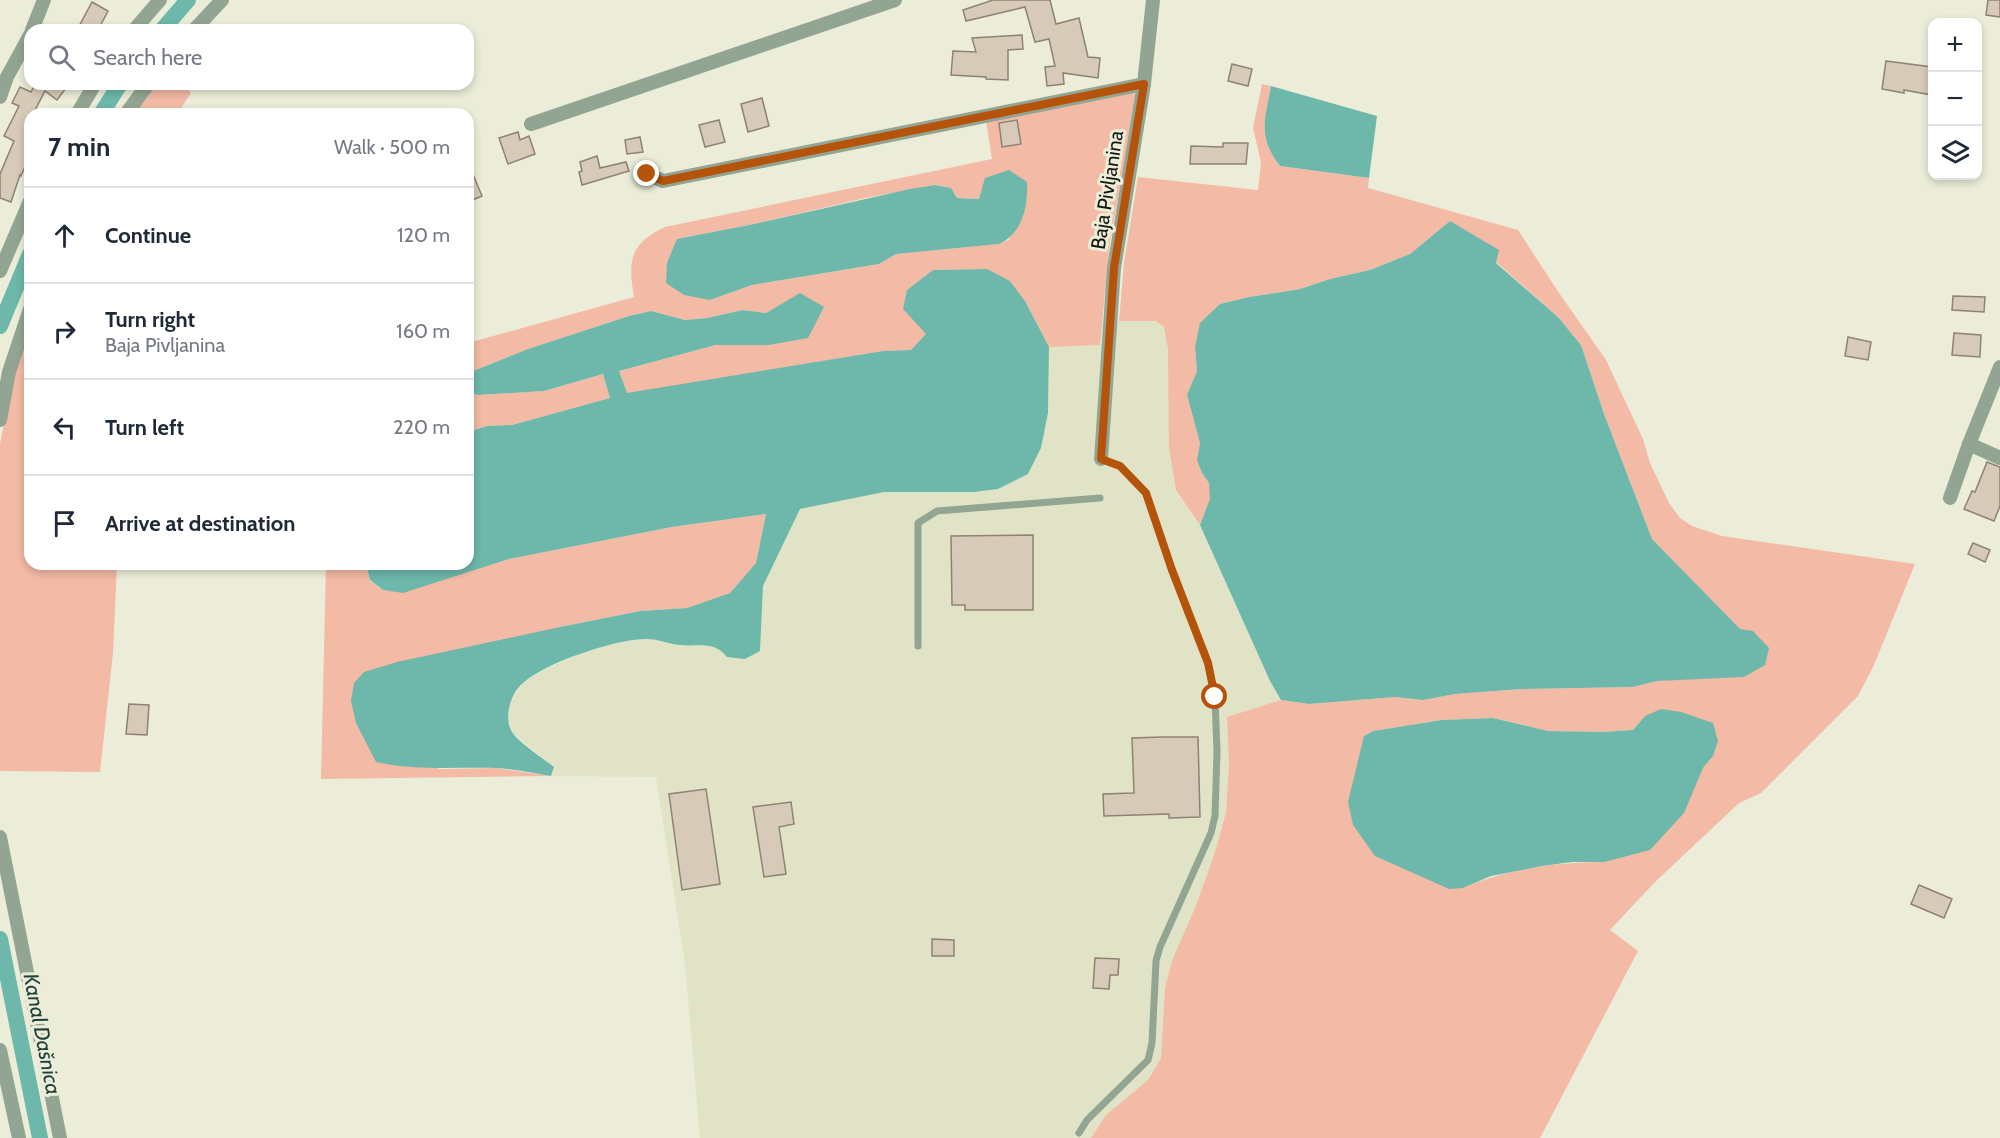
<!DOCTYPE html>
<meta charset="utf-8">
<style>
body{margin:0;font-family:Cabin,sans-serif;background:#f6f6f7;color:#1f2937}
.controls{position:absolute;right:18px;top:18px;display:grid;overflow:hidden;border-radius:12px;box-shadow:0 3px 9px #0003}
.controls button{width:54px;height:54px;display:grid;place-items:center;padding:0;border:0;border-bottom:2px solid #e0e1e3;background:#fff;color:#1f2937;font:30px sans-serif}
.stop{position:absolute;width:18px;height:18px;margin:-14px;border:4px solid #b45309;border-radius:50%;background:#fff}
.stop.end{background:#b45309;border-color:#fff;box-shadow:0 2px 6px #0008}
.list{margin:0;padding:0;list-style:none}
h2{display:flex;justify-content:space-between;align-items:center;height:78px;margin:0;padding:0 24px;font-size:26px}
h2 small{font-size:20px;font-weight:400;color:#747a83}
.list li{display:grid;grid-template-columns:39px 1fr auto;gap:18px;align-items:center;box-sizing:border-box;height:96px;padding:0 24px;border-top:2px solid #e0e1e3}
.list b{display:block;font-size:22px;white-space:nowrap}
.list p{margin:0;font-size:20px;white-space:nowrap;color:#747a83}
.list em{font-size:20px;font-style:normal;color:#747a83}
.icon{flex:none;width:33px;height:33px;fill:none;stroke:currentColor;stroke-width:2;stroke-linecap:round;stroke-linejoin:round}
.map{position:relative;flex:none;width:2000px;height:1138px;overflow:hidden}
.search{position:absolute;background:#fff;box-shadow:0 3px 9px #0003;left:24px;top:24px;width:450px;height:66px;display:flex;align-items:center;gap:15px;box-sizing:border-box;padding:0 21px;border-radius:18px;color:#747a83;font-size:22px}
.panel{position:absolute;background:#fff;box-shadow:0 3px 9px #0003;left:24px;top:108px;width:450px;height:462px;border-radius:18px}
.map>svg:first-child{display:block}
.built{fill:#e0e3c6}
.green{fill:#f3baa5;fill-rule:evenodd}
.water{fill:#6db8aa}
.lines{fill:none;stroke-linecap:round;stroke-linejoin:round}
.canal{stroke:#6db8aa;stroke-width:16}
.building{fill:#d7cab8;stroke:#8e8272;stroke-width:1.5}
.service{stroke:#92a592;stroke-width:7}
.minor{stroke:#92a592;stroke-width:14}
.route{stroke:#b45309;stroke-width:8}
.labels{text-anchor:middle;stroke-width:6;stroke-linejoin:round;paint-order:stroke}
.street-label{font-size:20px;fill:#15160f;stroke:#ebedd8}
.water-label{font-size:21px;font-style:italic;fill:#1c403a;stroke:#ebedd8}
</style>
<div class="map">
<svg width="2000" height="1138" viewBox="0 0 2000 1138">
<rect width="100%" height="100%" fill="#ebedd8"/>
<polygon class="built" points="1119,321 1156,321 1164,327 1168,349 1176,490 1200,525 1270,681 1281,700 1227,717 1229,765 1226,812 1216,849 1197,903 1172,961 1165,988 1161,1058 1148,1080 1106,1115 1091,1138 700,1138 685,964 656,777 551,776 554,767 512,733 508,717 511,701 522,683 538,673 592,648 645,638 681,645 708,644 722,650 760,651 763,586 800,509 884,492 974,492 998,489 1028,474 1041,448 1048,413 1049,347 1100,345 1102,323"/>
<g class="green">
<polygon points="155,84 182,84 191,93 177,114 133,114"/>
<path d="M1262 84 1271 86C1265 120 1257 136 1280 166L1369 178 1368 188 1518 230 1557 290 1606 360 1643 439 1650 463 1669 503 1680 518 1692 526 1722 536 1915 564 1874 665 1858 696 1761 793 1739 803 1654 883 1610 930 1638 951 1540 1138H1091L1106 1115 1148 1080 1161 1058 1165 988 1172 961 1197 903 1216 849 1226 812 1229 765 1227 717 1281 700 1309 704 1395 697 1423 700 1455 694 1522 689 1633 687 1657 681 1684 678 1740 630 1652 539 1604 414 1581 345 1558 317 1450 221 1410 254 1370 270 1330 279 1300 289 1249 297 1220 304 1195 347 1197 371 1187 395 1200 443 1198 460 1202 473 1209 483 1211 499 1200 525 1176 490 1169 448 1168 349 1164 327 1156 321H1119L1124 263 1138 177 1258 190 1261 162 1253 128ZM1645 716 1713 756 1703 768 1604 862C1556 862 1507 869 1463 888L1364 736 1373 731 1442 720 1493 718 1548 731 1602 732 1633 730Z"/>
<path d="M1134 92 1138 97 1110 240 1100 345 1049 347 1025 301 987 269 934 270 907 290 904 309 927 334 911 350 883 351 627 394 619 371 716 345H769L800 294 766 313 743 310 707 318 685 320 651 311 629 316 528 349 468 373V343L634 297C628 261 629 244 665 227L992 159 986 121ZM935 185 951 188 957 198 979 199 1010 239 999 244 896 254 879 264 752 285 710 300 677 239 754 224 865 198Z"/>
<polygon points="30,325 30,564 117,564 113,653 100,772 0,771 0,444 15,370"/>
<polygon points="603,374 610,398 512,425 487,426 468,432 468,393 479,395 544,391"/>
<polygon points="766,514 756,563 730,593 687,608 640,611 560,627 438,769 497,768 551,776 321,779 326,564 366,564 370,581 383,590 403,592 509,559 672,527"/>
</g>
<g class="water">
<path d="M1271 86 1377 116 1369 178 1280 166C1257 136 1265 120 1271 86Z"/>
<path d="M1009 170 1027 182C1028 206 1023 233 999 244L896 254 879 264 752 285 710 300 684 295 666 283 667 263 677 239 754 224 910 189 935 185 951 188 957 198 979 199 985 178Z"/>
<polygon points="1450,221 1499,250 1496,263 1558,317 1581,345 1604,414 1652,539 1740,629 1753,631 1769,648 1765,665 1744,677 1657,681 1633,687 1522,689 1455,694 1423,700 1395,697 1309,704 1281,700 1270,681 1200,525 1210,499 1209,483 1202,473 1197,460 1200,443 1187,395 1197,371 1195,347 1200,323 1220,304 1249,297 1300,289 1330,279 1370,270 1410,254"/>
<path d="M987 269 1010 281 1025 301 1049 347 1048 413 1041 448 1028 474 998 489 974 492H884L800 509 763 586 760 651 745 659 727 657C714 640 698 647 680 645 669 644 656 638 644 639 613 640 548 662 524 682 511 692 503 717 512 732 517 741 545 760 554 767L551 776C533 773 515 769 496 768 456 767 417 771 376 762L356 723 351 701 354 683 364 672 397 662 560 627 640 611 687 608 730 593 756 563 766 514 672 527 509 559 403 593 383 590 370 580 366 564H468V432L487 426 512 425 610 398 603 374 544 391 479 395 468 393V373L528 349 629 316 651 311 685 320 707 318 743 310 766 313 800 293 824 307 808 338 769 345H716L619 371 627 393 883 351 911 350 926 334 903 309 907 290 933 270Z"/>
<polygon points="1661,709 1681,712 1713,723 1718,741 1713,756 1703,768 1684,813 1650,850 1604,862 1572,862 1542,866 1491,876 1463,888 1449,889 1375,856 1353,825 1348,802 1364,736 1373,731 1442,720 1493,718 1548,731 1602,732 1633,730 1645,716"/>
</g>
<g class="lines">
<g class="canal">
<polyline points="162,30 188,0"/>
<polyline points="101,114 120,84"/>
<polyline points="0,326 30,254"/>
<polyline points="0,939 40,1138"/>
</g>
</g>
<g class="building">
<polygon points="993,0 1050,0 1056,24 1079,18 1088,57 1100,58 1098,78 1063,73 1064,84 1047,86 1045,67 1055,66 1049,39 1035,42 1025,7 966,21 963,10"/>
<polygon points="1988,0 2000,0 2000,17 1986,15"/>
<polygon points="92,2 108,11 98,30 77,30"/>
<polygon points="1022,35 1023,49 1008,50 1008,80 986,79 986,77 951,75 953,51 976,52 972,38"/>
<polygon points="1886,61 1932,67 1932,95 1904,90 1904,93 1882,89"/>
<polygon points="1232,64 1252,69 1248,86 1228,81"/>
<polygon points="35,84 69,84 57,100 45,91 33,114 30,114 30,145 25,155 29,157 21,176 20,175 11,202 0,198 0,174 14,141 4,136 19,106 12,103 20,87 31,92"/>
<polygon points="762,98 769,126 748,132 741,104"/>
<polygon points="719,120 725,142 705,147 699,125"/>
<polygon points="1017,120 1021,144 1002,147 999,123"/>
<polygon points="518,132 520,140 529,136 535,154 508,164 499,138"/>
<polygon points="640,137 643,152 627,154 625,140"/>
<polygon points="1223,143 1248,143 1246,164 1190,164 1191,146 1223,147"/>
<polygon points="597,156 600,168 626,162 629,171 582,185 579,172 582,171 580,162"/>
<polygon points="468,162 482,196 468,202"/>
<polygon points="1953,296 1985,297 1984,312 1952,310"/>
<polygon points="1954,333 1981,335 1980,357 1952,355"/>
<polygon points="1848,337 1871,342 1868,360 1845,356"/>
<polygon points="1987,462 2000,467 2000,506 1994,521 1964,509 1972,491 1975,492"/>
<polygon points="1033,535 1033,610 965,610 965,605 952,605 951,536"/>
<polygon points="1973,543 1990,550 1985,562 1968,554"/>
<polygon points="129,704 149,705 147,735 126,734"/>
<polygon points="1162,737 1198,737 1200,817 1169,818 1169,814 1104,816 1103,794 1134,793 1132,738"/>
<polygon points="706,789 720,884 682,890 669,794"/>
<polygon points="791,802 794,824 779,827 786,874 764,877 753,807"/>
<polygon points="1919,885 1952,899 1944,918 1911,904"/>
<polygon points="932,939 954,940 954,956 932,956"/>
<polygon points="1095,958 1119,959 1118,975 1110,975 1109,989 1093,988"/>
</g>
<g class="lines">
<g class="service">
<polyline points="918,646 918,523 937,511 1100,498"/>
<polyline points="1079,1133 1087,1120 1148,1060 1152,1043 1156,961 1160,947 1211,833 1215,816 1217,752 1215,697 1208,663 1172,570 1146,493 1120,466 1101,459"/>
</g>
<g class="minor">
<polyline points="32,30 44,0"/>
<polyline points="134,30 160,0"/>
<polyline points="194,30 222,0"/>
<polyline points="0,97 7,77 30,35"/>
<polyline points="77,114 95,84"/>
<polyline points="126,114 148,84"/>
<polyline points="531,124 895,0"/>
<polyline points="647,174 663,181 1144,84"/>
<polyline points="0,271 30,201"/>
<polyline points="0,420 9,372 30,309"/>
<polyline points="1969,444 2000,458"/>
<polyline points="1101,459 1114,268 1144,84 1153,0"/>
<polyline points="1950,498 1969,444 2000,367"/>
<polyline points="0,837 60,1138"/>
<polyline points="0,1050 19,1138"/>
</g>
</g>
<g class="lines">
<polyline class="route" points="647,174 663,181 1144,84 1114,268 1101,459 1120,466 1146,493 1172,570 1208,663 1215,697"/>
</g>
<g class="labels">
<g class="street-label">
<text transform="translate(1107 190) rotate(-81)" y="7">Baja Pivljanina</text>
</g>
<g class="water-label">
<text transform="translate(42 1034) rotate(79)" y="7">Kanal Dašnica</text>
</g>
</g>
</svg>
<div class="controls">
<button>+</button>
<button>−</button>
<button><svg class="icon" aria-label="layers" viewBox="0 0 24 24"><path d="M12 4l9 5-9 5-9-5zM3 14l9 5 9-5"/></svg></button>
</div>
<div class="stop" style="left:1215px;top:697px"></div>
<div class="stop end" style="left:647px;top:174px"></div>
<div class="search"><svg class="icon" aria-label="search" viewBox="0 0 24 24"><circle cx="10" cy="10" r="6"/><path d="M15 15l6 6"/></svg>Search here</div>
<section class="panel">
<h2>7 min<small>Walk · 500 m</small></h2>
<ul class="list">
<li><svg class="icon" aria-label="ahead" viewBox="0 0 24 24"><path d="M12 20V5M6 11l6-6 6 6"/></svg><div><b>Continue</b></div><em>120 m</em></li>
<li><svg class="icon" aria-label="right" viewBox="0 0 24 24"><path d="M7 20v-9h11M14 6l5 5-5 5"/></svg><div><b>Turn right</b><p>Baja Pivljanina</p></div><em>160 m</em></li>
<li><svg class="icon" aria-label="left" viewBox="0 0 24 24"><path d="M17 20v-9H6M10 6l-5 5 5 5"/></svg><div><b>Turn left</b></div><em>220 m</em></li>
<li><svg class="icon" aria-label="arrive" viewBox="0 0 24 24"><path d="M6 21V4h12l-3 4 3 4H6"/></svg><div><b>Arrive at destination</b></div></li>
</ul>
</section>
</div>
